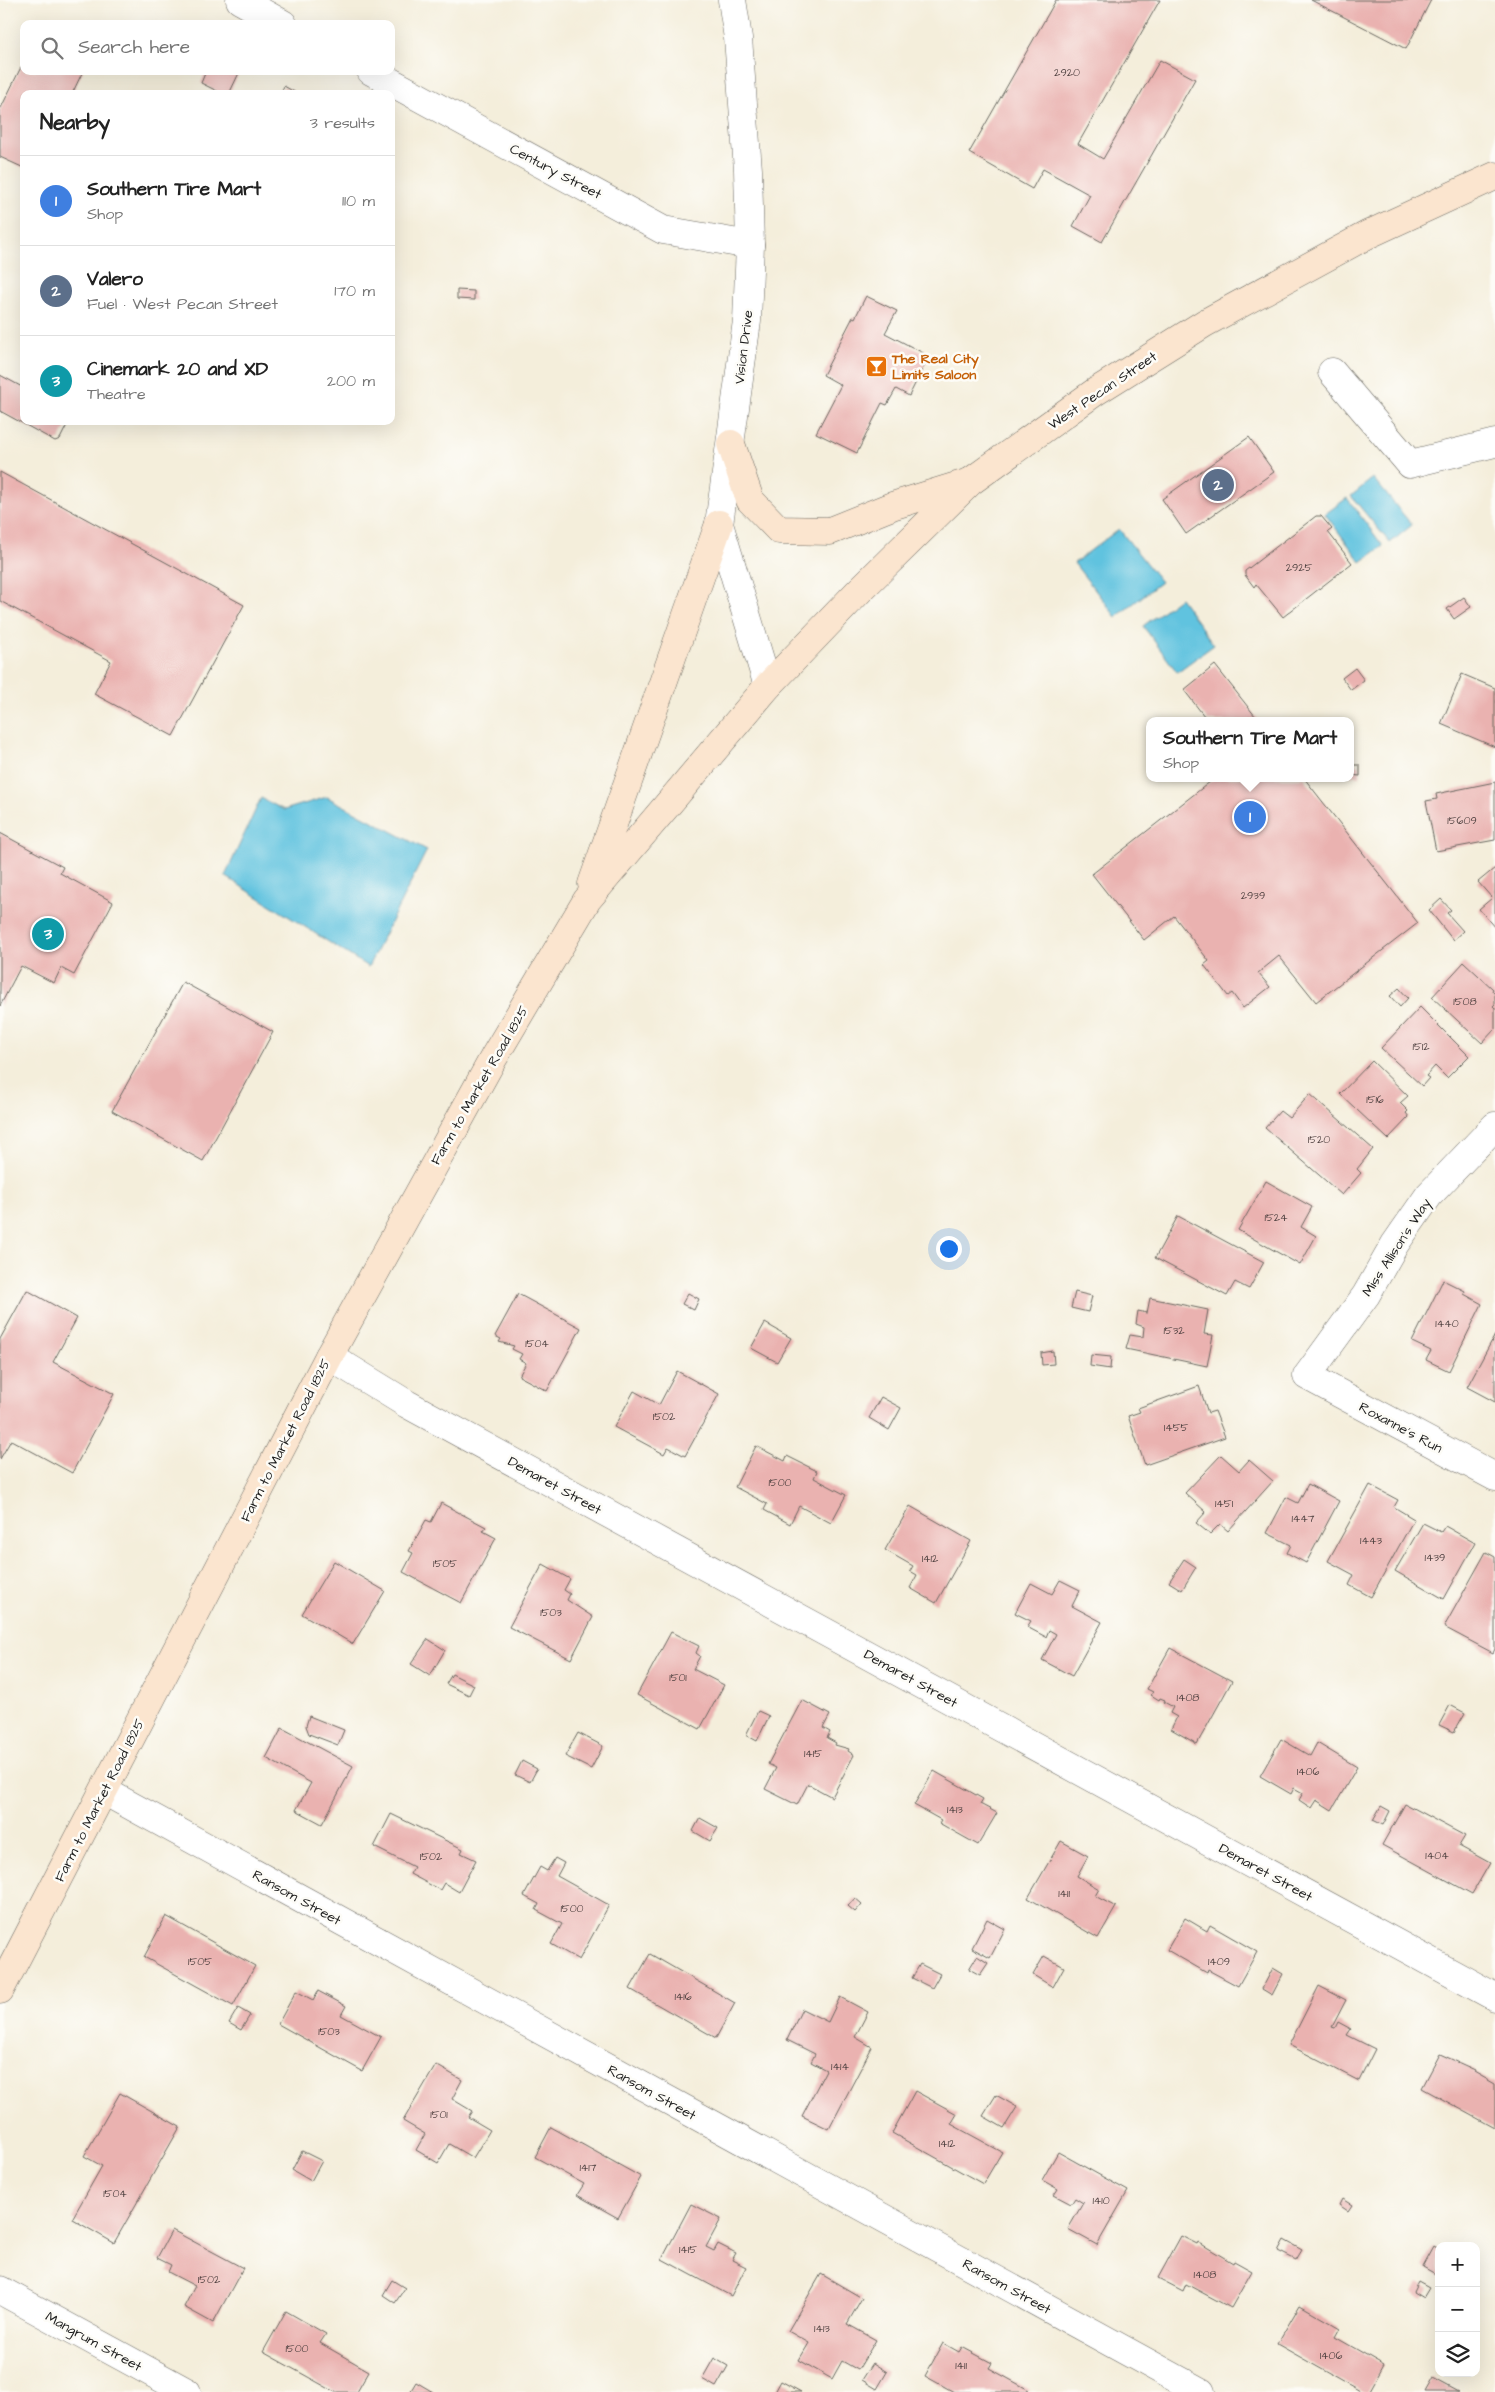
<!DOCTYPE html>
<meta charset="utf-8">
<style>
body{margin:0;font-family:"Architects Daughter",sans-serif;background:#f2f2f2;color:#222}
.controls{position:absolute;right:15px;bottom:15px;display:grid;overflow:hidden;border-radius:10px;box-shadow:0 5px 20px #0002}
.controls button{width:45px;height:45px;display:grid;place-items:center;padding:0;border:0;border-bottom:1px solid #e0e0e0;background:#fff;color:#222;font:25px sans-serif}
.you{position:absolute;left:948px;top:1248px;width:18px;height:18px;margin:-12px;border:4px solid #fff;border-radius:50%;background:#1a73e8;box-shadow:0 0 0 8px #1a73e833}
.badge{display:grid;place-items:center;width:32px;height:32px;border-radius:50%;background:#c8321e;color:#fff;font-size:16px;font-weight:700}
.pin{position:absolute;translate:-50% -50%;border:2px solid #fff;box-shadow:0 1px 5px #0006}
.popup{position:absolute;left:1146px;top:717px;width:208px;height:65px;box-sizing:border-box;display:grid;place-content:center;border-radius:10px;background:#fff;filter:drop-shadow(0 1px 4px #0005);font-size:16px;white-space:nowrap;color:#767676}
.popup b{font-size:19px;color:#222}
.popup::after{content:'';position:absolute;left:50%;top:100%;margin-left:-10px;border:10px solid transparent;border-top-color:#fff}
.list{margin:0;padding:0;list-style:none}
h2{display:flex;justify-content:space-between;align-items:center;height:65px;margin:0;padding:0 20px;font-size:21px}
h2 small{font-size:16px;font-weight:400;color:#767676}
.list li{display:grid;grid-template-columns:32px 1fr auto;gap:15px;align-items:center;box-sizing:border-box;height:90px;padding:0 20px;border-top:1px solid #e0e0e0}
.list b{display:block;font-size:19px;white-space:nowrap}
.list p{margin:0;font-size:16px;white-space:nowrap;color:#767676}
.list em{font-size:16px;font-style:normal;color:#767676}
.icon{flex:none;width:28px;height:28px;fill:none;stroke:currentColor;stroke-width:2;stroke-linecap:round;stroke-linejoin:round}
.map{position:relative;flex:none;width:1495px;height:2392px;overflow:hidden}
.search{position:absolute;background:#fff;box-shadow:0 5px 20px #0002;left:20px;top:20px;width:375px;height:55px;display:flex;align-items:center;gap:12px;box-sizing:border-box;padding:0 18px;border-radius:10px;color:#767676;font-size:19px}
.panel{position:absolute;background:#fff;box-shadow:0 5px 20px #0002;left:20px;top:90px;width:375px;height:335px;border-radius:10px}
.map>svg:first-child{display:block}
.water{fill:#61c3df;stroke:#3e707e}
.building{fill:#eab2b0}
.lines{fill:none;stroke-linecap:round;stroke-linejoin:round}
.minor-casing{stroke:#68665f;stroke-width:29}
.tertiary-casing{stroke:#68665f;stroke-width:29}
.secondary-casing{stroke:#68665f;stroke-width:29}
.minor{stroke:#fff;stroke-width:28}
.tertiary{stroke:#fff;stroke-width:28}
.secondary{stroke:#fbe5cf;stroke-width:28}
.labels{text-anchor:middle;stroke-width:5;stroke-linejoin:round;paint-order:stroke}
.number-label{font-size:11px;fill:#504241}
.street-label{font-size:14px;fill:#1c1c1c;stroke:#fdfcf7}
.food-label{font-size:14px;font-weight:bold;fill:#c56008;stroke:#fdfcf7;text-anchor:start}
</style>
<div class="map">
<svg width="1495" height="2392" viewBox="0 0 1495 2392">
<rect width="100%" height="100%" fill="#fdfcf7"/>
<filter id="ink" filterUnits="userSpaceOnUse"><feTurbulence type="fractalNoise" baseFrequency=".02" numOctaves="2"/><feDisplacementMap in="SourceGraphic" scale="10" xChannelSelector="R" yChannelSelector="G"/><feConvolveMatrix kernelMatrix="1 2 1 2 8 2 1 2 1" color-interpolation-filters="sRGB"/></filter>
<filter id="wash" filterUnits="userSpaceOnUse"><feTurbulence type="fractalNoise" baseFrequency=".0096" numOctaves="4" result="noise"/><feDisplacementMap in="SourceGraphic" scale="20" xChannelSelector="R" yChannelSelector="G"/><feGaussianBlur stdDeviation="1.12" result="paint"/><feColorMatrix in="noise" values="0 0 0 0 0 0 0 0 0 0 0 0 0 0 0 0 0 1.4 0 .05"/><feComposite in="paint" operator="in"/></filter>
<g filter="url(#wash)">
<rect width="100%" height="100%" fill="#f4eedb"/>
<g class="water">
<polygon points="1373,478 1412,525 1390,543 1351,496"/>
<polygon points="1347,498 1383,546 1361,562 1325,514"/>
<polygon points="1119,529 1161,582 1116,617 1074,563"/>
<polygon points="1180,598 1214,645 1177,672 1143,626"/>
<polygon points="327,797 427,850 368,967 225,876 261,798 284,810"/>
</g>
<g id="blocks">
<g class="building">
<polygon points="1056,0 1160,0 1078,144 1103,159 1160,60 1195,79 1102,242 1073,226 1090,195 1043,169 1032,189 969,153"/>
<polygon points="1311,0 1431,0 1406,49"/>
<polygon points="24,61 24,71 83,71 72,94 24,94 24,168 0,157 0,110"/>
<polygon points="206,71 236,71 239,73 229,94 223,94 201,83"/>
<polygon points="284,86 298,94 280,94"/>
<polygon points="457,290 474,291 474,300 457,299"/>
<polygon points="866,296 897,311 885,333 929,356 909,396 896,389 887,405 882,403 857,453 816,433 841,385 823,375 853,317 855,318"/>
<polygon points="0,375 24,388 24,421 69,421 60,439 55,441 0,411"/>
<polygon points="1249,437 1274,472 1186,534 1162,499"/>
<polygon points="0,472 244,605 173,736 94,694 111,661 0,601"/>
<polygon points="1316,516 1321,516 1332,529 1328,532 1352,563 1283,617 1256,584 1254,587 1245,575 1245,571"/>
<polygon points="1464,597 1471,607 1454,619 1447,609"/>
<polygon points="1215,665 1259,721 1208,721 1184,690"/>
<polygon points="1355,668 1364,680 1351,690 1342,678"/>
<polygon points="1462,674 1495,688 1495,747 1441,724"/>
<polygon points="1350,765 1360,765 1360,776 1350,775"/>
<polygon points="1215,778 1304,778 1418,923 1316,1002 1279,956 1258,973 1270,987 1243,1008 1232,993 1228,996 1204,965 1209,961 1174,916 1144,940 1092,874"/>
<polygon points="1495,782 1495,840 1436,851 1426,801 1437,799 1436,794"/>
<polygon points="0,833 63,867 60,873 113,902 74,975 61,968 54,983 21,966 0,1006"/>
<polygon points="1495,868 1495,928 1479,909 1492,898 1478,882"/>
<polygon points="1441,899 1451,910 1447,913 1463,931 1453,940 1429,910"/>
<polygon points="1464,962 1493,989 1492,991 1495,994 1495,1004 1493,1006 1495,1008 1495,1029 1482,1043 1432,997"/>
<polygon points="183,982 273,1032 203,1161 112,1111"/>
<polygon points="1399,988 1408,998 1400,1007 1390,996"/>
<polygon points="1420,1007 1469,1056 1447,1078 1435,1066 1426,1076 1429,1078 1422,1086 1381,1048"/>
<polygon points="1372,1061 1408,1096 1400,1103 1408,1111 1406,1113 1409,1117 1388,1139 1340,1094"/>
<polygon points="1310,1094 1373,1149 1357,1169 1361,1173 1342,1195 1265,1128 1280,1111 1289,1118"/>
<polygon points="1266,1181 1312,1207 1301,1227 1316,1236 1300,1265 1238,1230"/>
<polygon points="1178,1216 1264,1262 1249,1289 1235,1282 1227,1296 1155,1258"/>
<polygon points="1443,1280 1465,1291 1464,1294 1482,1304 1449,1371 1426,1360 1431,1351 1412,1342"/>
<polygon points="27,1290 77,1318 53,1362 114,1394 72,1473 11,1440 0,1459 0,1339"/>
<polygon points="1075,1292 1092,1296 1088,1312 1071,1308"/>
<polygon points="688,1293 699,1299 694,1310 682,1304"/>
<polygon points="518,1294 581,1328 547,1391 519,1376 526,1363 519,1359 522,1354 512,1349 514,1346 499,1342 501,1339 495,1336"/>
<polygon points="1150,1298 1208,1310 1204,1334 1213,1335 1207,1366 1126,1349 1130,1335 1143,1337 1144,1327 1136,1324 1138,1311 1147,1313"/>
<polygon points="765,1323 791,1338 777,1362 751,1348"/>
<polygon points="1495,1335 1495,1402 1467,1387"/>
<polygon points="1053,1351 1054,1364 1042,1365 1041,1353"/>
<polygon points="1091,1355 1111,1357 1110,1369 1090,1366"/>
<polygon points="677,1371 719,1394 685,1456 668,1447 664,1454 614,1427 634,1391 659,1405"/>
<polygon points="1199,1386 1208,1413 1215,1411 1225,1437 1145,1465 1128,1416 1140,1412 1138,1408"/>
<polygon points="881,1397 901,1408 889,1430 869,1418"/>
<polygon points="756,1446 785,1461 787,1456 817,1471 814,1478 846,1495 831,1523 799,1506 790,1524 764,1510 767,1504 735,1487"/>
<polygon points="1221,1455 1239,1471 1249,1460 1273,1481 1228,1531 1220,1524 1210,1534 1196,1523 1206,1512 1185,1493"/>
<polygon points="1308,1484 1339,1501 1306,1563 1287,1553 1291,1545 1267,1533 1286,1497 1298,1503"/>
<polygon points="1370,1485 1398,1500 1394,1507 1414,1519 1371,1597 1349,1585 1354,1575 1328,1561"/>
<polygon points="441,1503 486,1527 483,1531 496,1538 461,1603 403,1572 413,1553 409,1551 426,1520 431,1522"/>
<polygon points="910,1506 971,1541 936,1603 910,1588 917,1575 910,1571 913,1566 885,1550"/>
<polygon points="1423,1523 1441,1532 1445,1526 1475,1543 1444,1599 1395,1571"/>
<polygon points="1486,1552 1495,1557 1495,1649 1493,1653 1444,1627"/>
<polygon points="1184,1559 1196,1567 1182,1590 1169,1582"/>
<polygon points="334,1561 385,1591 353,1644 302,1614"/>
<polygon points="543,1564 570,1579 564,1590 570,1594 567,1600 593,1617 571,1659 509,1627"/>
<polygon points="1060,1580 1080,1590 1072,1606 1102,1622 1072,1676 1042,1660 1056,1634 1049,1630 1046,1637 1027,1627 1031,1621 1015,1613 1031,1583 1052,1594"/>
<polygon points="671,1632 699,1646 696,1653 700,1656 693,1669 724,1685 700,1729 637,1695"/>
<polygon points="428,1639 445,1650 430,1676 411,1664"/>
<polygon points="1170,1648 1232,1681 1197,1744 1171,1729 1177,1717 1170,1713 1173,1707 1164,1702 1165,1700 1160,1698 1159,1700 1151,1695 1153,1692 1147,1689"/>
<polygon points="452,1674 474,1685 469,1695 446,1684"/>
<polygon points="802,1700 830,1715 823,1728 830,1732 827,1738 836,1743 835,1745 849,1749 848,1751 854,1755 832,1797 808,1784 797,1805 765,1789 776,1768 768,1764"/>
<polygon points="1450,1705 1465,1713 1454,1732 1439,1725"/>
<polygon points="758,1711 769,1716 757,1741 746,1735"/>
<polygon points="309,1716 344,1730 338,1745 309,1734 306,1726"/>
<polygon points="282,1728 353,1766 322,1824 296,1810 311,1783 266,1758"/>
<polygon points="578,1733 603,1746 591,1769 565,1756"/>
<polygon points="1281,1739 1310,1756 1317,1743 1357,1767 1332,1810 1316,1800 1311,1808 1299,1800 1303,1793 1294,1788 1291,1794 1260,1776"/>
<polygon points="522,1761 537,1769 530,1782 515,1775"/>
<polygon points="934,1771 983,1799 980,1804 997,1813 978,1845 939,1823 941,1820 914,1805"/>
<polygon points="1405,1804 1465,1836 1459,1846 1490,1863 1472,1894 1382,1845"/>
<polygon points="1381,1806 1390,1811 1383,1825 1373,1820"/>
<polygon points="391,1814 463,1849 461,1853 476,1860 459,1892 444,1883 440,1890 410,1874 414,1867 374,1847"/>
<polygon points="700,1818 718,1828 710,1841 693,1831"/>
<polygon points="1061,1841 1088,1856 1077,1876 1099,1889 1095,1896 1116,1907 1098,1938 1028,1898"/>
<polygon points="555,1858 564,1863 557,1876 609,1905 579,1960 551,1944 562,1924 536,1910 539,1904 524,1896 540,1867 547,1871"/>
<polygon points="855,1898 862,1904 855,1912 848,1906"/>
<polygon points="166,1916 255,1966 233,2006 144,1957"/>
<polygon points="1185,1918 1207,1931 1210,1925 1257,1952 1238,1986 1208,1970 1207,1973 1167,1950"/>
<polygon points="987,1919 1005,1929 990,1958 972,1948"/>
<polygon points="650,1954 735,2003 716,2038 630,1989"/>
<polygon points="977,1956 988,1963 980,1975 969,1969"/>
<polygon points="1044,1956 1064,1967 1053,1987 1033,1975"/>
<polygon points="920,1964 940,1974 932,1988 912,1978"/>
<polygon points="1273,1968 1283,1974 1272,1995 1262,1989"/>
<polygon points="1319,1986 1346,2000 1332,2027 1335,2028 1338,2022 1351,2029 1347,2035 1375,2049 1359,2081 1289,2045"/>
<polygon points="296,1991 313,2000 318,1991 346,2006 341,2015 381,2037 362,2071 278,2024"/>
<polygon points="840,1997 868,2012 855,2037 872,2047 829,2129 802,2116 826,2070 811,2062 815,2054 787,2040 802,2009 828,2022"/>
<polygon points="238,2008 250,2015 241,2030 229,2023"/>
<polygon points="1440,2054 1475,2070 1474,2072 1495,2084 1495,2128 1422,2088"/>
<polygon points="436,2065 462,2080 452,2099 472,2111 468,2117 490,2130 473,2158 449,2144 438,2163 416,2150 425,2134 403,2121"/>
<polygon points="915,2091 957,2114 951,2124 1002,2152 983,2184 892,2133"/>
<polygon points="120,2093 180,2127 114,2243 72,2219 102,2166 84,2156"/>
<polygon points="996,2095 1017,2107 1004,2128 983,2116"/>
<polygon points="551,2127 641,2177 618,2218 577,2195 584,2184 535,2157"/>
<polygon points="302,2151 322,2161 311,2181 292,2170"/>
<polygon points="1058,2152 1128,2191 1097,2245 1068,2229 1083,2203 1075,2198 1071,2204 1054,2195 1058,2189 1042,2180"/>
<polygon points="1342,2199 1352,2205 1348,2211 1339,2205"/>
<polygon points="691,2204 721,2219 706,2247 714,2251 718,2244 736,2253 732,2260 746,2267 731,2296 662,2259"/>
<polygon points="172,2230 243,2268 213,2323 184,2307 195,2286 168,2272 171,2265 157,2258"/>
<polygon points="1181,2236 1197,2244 1198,2242 1233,2263 1234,2261 1252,2271 1231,2308 1186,2284 1183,2291 1158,2278"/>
<polygon points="1284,2240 1302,2250 1296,2260 1278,2251"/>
<polygon points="1434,2247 1439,2250 1439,2276 1423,2267"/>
<polygon points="821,2274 862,2298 847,2324 876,2340 858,2370 842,2361 832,2379 799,2360 809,2343 788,2331"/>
<polygon points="392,2280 405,2288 395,2303 383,2295"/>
<polygon points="1418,2282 1429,2288 1423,2298 1413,2292"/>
<polygon points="1300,2305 1340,2328 1335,2337 1384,2365 1369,2392 1362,2392 1277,2344"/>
<polygon points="286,2311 326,2334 320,2343 369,2371 357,2392 335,2392 263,2352"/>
<polygon points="943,2343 959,2352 962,2347 992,2363 989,2368 1029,2390 1027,2392 954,2392 925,2376"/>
<polygon points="714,2358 728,2366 716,2387 702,2379"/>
<polygon points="873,2363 887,2372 877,2389 862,2380"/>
<polygon points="1432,2378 1458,2392 1424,2392"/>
<polygon points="781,2381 801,2392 775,2392"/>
<polygon points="416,2382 433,2392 410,2392"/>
</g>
</g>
</g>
<g filter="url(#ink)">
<use href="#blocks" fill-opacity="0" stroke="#68665f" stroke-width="1"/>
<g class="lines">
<defs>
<g id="minor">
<polyline points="240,0 283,24"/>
<polyline points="371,71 663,230 750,245"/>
<polyline points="1332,372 1410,464 1495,443"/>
<polyline points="1495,1126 1429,1195 1395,1244 1366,1295 1307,1376 1495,1477"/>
<polyline points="329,1356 407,1404 1495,1997"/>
<polyline points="104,1791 1201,2392"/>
<polyline points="0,2290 187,2392"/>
</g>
<polyline id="tertiary" points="732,0 738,38 748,170 750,245 747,321 719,524 768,686"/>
<g id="secondary">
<polyline points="731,444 750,500 779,530 830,531 892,506 966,483"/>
<polyline points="592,884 719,524"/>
<polyline points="0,1990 329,1356 494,1057 587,900 768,686 859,591 970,482 1095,392 1205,323 1367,235 1495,176"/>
</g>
</defs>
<use href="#minor" class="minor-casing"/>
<use href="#tertiary" class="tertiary-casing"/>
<use href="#secondary" class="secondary-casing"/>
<use href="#minor" class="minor"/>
<use href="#tertiary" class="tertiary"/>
<use href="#secondary" class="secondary"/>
</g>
</g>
<defs>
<symbol id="bar-square" viewBox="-11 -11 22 22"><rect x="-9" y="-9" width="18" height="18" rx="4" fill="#e8710a" stroke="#fdfcf7"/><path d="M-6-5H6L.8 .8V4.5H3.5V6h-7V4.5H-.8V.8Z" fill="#fff"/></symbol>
</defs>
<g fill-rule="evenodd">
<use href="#bar-square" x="864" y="354" width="25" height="25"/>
</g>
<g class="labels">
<g class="number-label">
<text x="1067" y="76">2920</text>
<text x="1299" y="571">2925</text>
<text x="1462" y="824">15609</text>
<text x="1253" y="899">2939</text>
<text x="1465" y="1005">1508</text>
<text x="1421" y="1050">1512</text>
<text x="1375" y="1103">1516</text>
<text x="1319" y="1143">1520</text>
<text x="1276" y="1221">1524</text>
<text x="1447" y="1327">1440</text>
<text x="1174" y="1334">1532</text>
<text x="537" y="1347">1504</text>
<text x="664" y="1420">1502</text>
<text x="1176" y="1431">1455</text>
<text x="780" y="1486">1500</text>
<text x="1224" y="1507">1451</text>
<text x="1303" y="1522">1447</text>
<text x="1371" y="1544">1443</text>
<text x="1435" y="1561">1439</text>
<text x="930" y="1562">1412</text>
<text x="445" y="1567">1505</text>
<text x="551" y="1616">1503</text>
<text x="678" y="1681">1501</text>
<text x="1188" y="1701">1408</text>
<text x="813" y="1757">1415</text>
<text x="1308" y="1775">1406</text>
<text x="955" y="1813">1413</text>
<text x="1437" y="1859">1404</text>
<text x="431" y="1860">1502</text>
<text x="1064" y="1897">1411</text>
<text x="572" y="1912">1500</text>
<text x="200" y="1965">1505</text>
<text x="1219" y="1965">1409</text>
<text x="683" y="2000">1416</text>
<text x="329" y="2035">1503</text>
<text x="840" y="2070">1414</text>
<text x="439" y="2118">1501</text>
<text x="947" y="2147">1412</text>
<text x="588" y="2171">1417</text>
<text x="115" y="2197">1504</text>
<text x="1101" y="2204">1410</text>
<text x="688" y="2253">1415</text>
<text x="1205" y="2278">1408</text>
<text x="209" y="2283">1502</text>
<text x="822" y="2332">1413</text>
<text x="297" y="2352">1500</text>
<text x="1331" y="2359">1406</text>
<text x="961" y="2369">1411</text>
</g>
<g class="street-label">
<text transform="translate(556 171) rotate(28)" y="5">Century Street</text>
<text transform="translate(743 347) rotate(-83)" y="5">Vision Drive</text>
<text transform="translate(1102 390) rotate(-34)" y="5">West Pecan Street</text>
<text transform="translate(479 1085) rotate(-60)" y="5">Farm to Market Road 1825</text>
<text transform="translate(1396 1247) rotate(-57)" y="5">Miss Allison's Way</text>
<text transform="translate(1401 1427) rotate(28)" y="5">Roxanne's Run</text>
<text transform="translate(285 1440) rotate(-63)" y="5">Farm to Market Road 1825</text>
<text transform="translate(555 1485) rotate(29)" y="5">Demaret Street</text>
<text transform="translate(911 1678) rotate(29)" y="5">Demaret Street</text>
<text transform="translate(99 1800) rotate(-63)" y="5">Farm to Market Road 1825</text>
<text transform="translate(1266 1872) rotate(29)" y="5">Demaret Street</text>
<text transform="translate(297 1897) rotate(29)" y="5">Ransom Street</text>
<text transform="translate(652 2092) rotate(29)" y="5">Ransom Street</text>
<text transform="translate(1007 2286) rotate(29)" y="5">Ransom Street</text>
<text transform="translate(94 2341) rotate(29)" y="5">Mangrum Street</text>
</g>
<g class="food-label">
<text x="892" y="363">The Real City<tspan x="892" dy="16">Limits Saloon</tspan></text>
</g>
</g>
</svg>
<div class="controls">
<button>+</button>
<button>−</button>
<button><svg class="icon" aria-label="layers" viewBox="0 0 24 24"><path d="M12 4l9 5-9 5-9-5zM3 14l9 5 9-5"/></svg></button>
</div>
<div class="you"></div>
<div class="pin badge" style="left:1250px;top:817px;background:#3f7fe0">1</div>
<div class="popup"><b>Southern Tire Mart</b>Shop</div>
<div class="pin badge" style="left:1218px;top:485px;background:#5c6f8a">2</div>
<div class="pin badge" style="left:48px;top:934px;background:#0f9aa8">3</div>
<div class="search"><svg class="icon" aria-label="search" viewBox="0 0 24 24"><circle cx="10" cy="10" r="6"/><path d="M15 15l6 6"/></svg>Search here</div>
<section class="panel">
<h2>Nearby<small>3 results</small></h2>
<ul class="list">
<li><span class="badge" style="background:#3f7fe0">1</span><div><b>Southern Tire Mart</b><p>Shop</p></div><em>110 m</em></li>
<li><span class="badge" style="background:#5c6f8a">2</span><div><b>Valero</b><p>Fuel · West Pecan Street</p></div><em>170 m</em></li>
<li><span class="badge" style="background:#0f9aa8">3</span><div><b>Cinemark 20 and XD</b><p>Theatre</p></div><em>200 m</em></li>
</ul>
</section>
</div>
